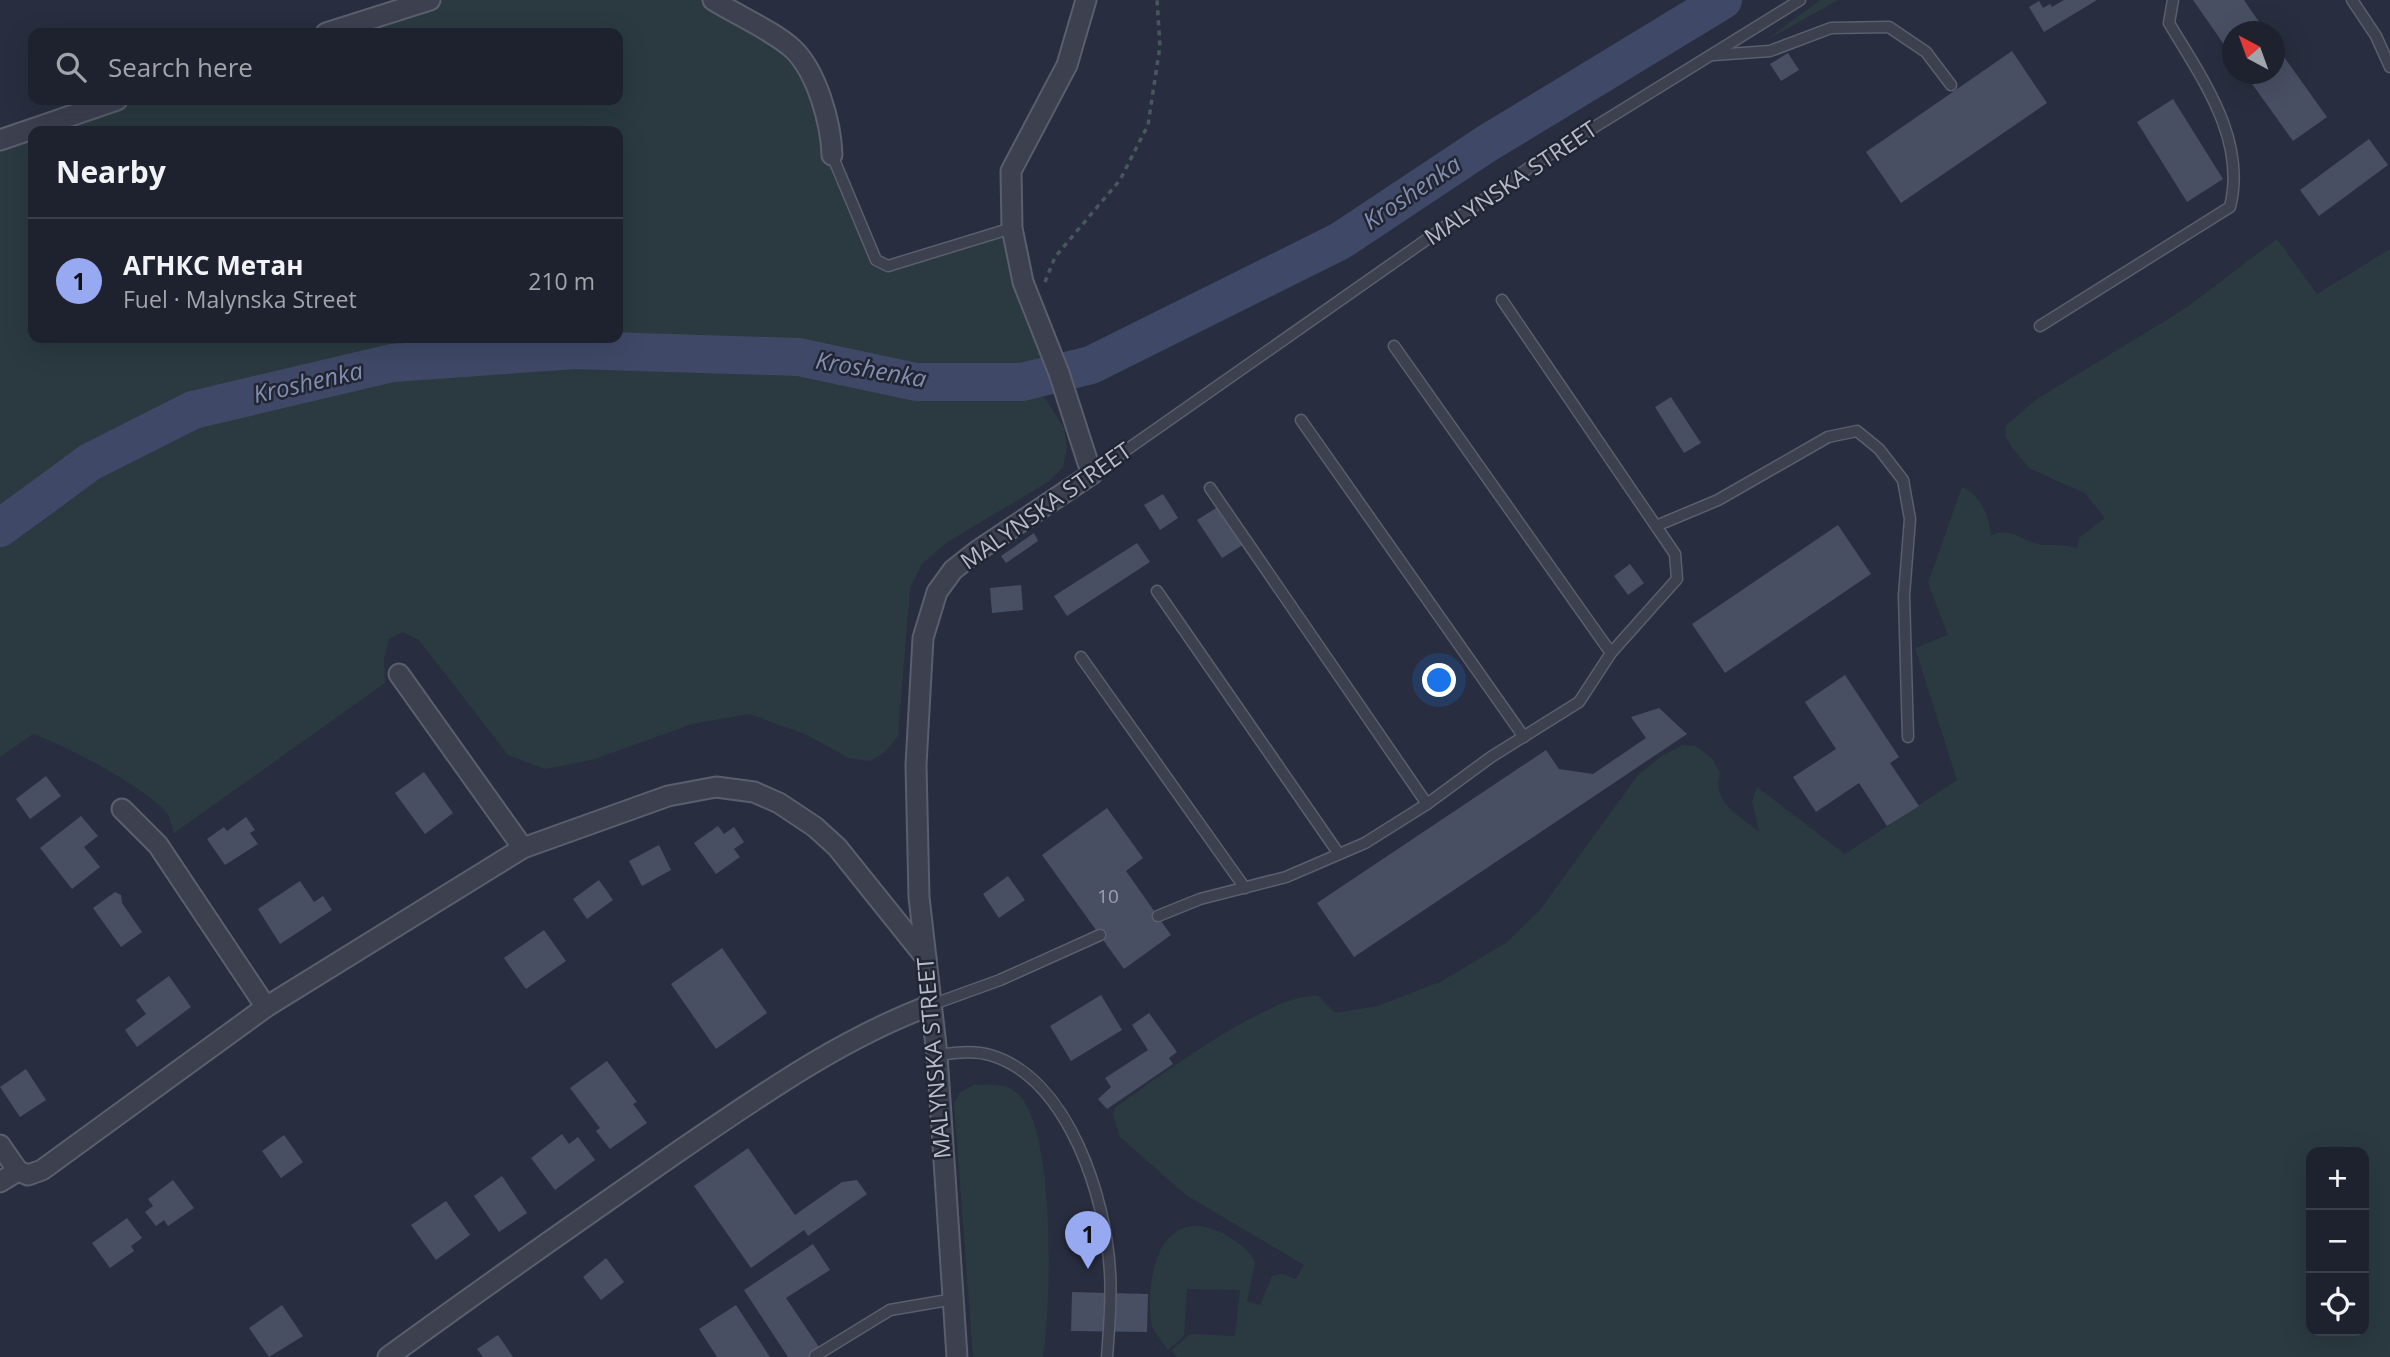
<!DOCTYPE html>
<meta charset="utf-8">
<style>
body{margin:0;font-family:"Open Sans",sans-serif;background:#2b2f3b;color:#f1f3f6}
.controls{position:absolute;right:21px;bottom:21px;display:grid;overflow:hidden;border-radius:14px;box-shadow:0 7px 28px #0002}
.controls button{width:63px;height:63px;display:grid;place-items:center;padding:0;border:0;border-bottom:2px solid #3c3f4b;background:#1e222f;color:#f1f3f6;font:35px sans-serif}
.compass{position:absolute;left:2222px;top:21px;width:63px;height:63px;border-radius:50%;background:#1e222f;box-shadow:0 7px 28px #0002;rotate:319deg}
.you{position:absolute;left:1440px;top:681px;width:24px;height:24px;margin:-18px;border:5px solid #fff;border-radius:50%;background:#1a73e8;box-shadow:0 0 0 10px #1a73e833}
.badge{display:grid;place-items:center;width:46px;height:46px;border-radius:50%;background:#97a9f0;color:#111;font-size:23px;font-weight:700}
.pin{position:absolute;translate:-50% -58px;filter:drop-shadow(0 2px 4px #0008)}
.pin::after{content:'';position:absolute;top:37px;width:24px;height:21px;background:inherit;clip-path:polygon(0 0,100% 0,50% 100%)}
.list{margin:0;padding:0;list-style:none}
h2{display:flex;justify-content:space-between;align-items:center;height:91px;margin:0;padding:0 28px;font-size:30px}
h2 small{font-size:23px;font-weight:400;color:#a1a4aa}
.list li{display:grid;grid-template-columns:46px 1fr auto;gap:21px;align-items:center;box-sizing:border-box;height:126px;padding:0 28px;border-top:2px solid #3c3f4b}
.list b{display:block;font-size:26px;white-space:nowrap}
.list p{margin:0;font-size:23px;white-space:nowrap;color:#a1a4aa}
.list em{font-size:23px;font-style:normal;color:#a1a4aa}
.icon{flex:none;width:38px;height:38px;fill:none;stroke:currentColor;stroke-width:2;stroke-linecap:round;stroke-linejoin:round}
.map{position:relative;flex:none;width:2390px;height:1357px;overflow:hidden}
.search{position:absolute;background:#1e222f;box-shadow:0 7px 28px #0002;left:28px;top:28px;width:595px;height:77px;display:flex;align-items:center;gap:18px;box-sizing:border-box;padding:0 24px;border-radius:14px;color:#a1a4aa;font-size:26px}
.panel{position:absolute;background:#1e222f;box-shadow:0 7px 28px #0002;left:28px;top:126px;width:595px;height:217px;border-radius:14px}
.map>svg:first-child{display:block}
.green{fill:#2a3a40;fill-rule:evenodd}
.lines{fill:none;stroke-linecap:round;stroke-linejoin:round}
.river{stroke:#3f4967;stroke-width:38}
.building{fill:#494f63}
.lane-casing{stroke:#5a5e6d;stroke-width:13}
.street-casing{stroke:#5a5e6d;stroke-width:23}
.path{stroke:#48575d;stroke-width:3.5;stroke-dasharray:5 5;stroke-linecap:butt}
.lane{stroke:#3c404f;stroke-width:10}
.street{stroke:#3c404f;stroke-width:19}
.labels{text-anchor:middle;stroke-width:5;stroke-linejoin:round;paint-order:stroke}
.number-label{font-size:19px;fill:#9ca1b0}
.street-label{font-size:23px;fill:#b8bcca;stroke:#212534}
.water-label{font-size:24px;font-style:italic;fill:#828eae;stroke:#212534}
</style>
<div class="map">
<svg width="2390" height="1357" viewBox="0 0 2390 1357">
<rect width="100%" height="100%" fill="#282e3f"/>
<g class="green">
<path d="M430 0H713L793 49 832 155 876 260 888 266 1012 228 1059 373 1023 382 1045 398 1064 428 1067 448 1063 467 1048 482 946 543 922 564 910 588 898 736 885 752 870 761 849 758 805 734 749 714 692 724 592 760 545 769 508 755 419 640 403 632 389 639 384 659 385 683 174 833C172 827 170 817 166 812 145 787 65 745 33 734L0 757V140L117 100H618V33H326ZM33 131H618V338H33Z"/>
<polygon points="1820,0 1838,0 1765,41"/>
<path d="M2277 239 2317 294 2390 249V1357H1177L1172 1350 1190 1334 1235 1336 1240 1290 1187 1289 1184 1336 1168 1350C1163 1342 1152 1331 1151 1322 1145 1272 1163 1198 1229 1237 1240 1244 1250 1250 1255 1263L1247 1301 1260 1305 1272 1276 1282 1274 1296 1279 1304 1265 1186 1195 1120 1137 1113 1114 1115 1108C1155 1079 1272 992 1318 996L1335 1013 1377 1006 1440 982 1506 943 1540 910 1638 775 1663 755 1683 745 1696 746 1712 758 1720 773C1711 803 1739 814 1759 832L1752 801 1757 787 1845 854 1957 780 1915 648 1948 635 1928 583 1962 487C1982 497 1989 515 1991 536 2008 524 2026 544 2044 545 2056 545 2065 545 2077 548L2079 538 2105 518 2085 493 2030 469 2011 446 2005 435 2006 426 2037 399 2186 308ZM2311 1152H2364V1331H2311Z"/>
<path d="M974 1085C989 1084 1008 1083 1019 1095 1056 1133 1051 1304 1043 1357H973L954 1104 960 1092Z"/>
</g>
<g class="lines">
<polyline class="river" points="0,528 90,462 193,410 392,363 575,350 799,357 916,382 1022,382 1091,365 1340,241 1486,144 1723,0"/>
</g>
<g class="building">
<polygon points="2064,0 2097,0 2044,32 2029,7 2039,1 2043,8 2050,4 2052,7"/>
<polygon points="2193,0 2244,0 2266,32 2232,32 2232,56"/>
<polygon points="2274,43 2327,117 2293,141 2245,74 2274,74"/>
<polygon points="2012,51 2047,103 1901,203 1866,152"/>
<polygon points="1788,53 1799,70 1781,81 1770,64"/>
<polygon points="2173,99 2223,179 2187,202 2137,122"/>
<polygon points="2369,139 2388,165 2319,216 2300,190"/>
<polygon points="1671,397 1701,443 1684,453 1655,407"/>
<polygon points="1163,494 1178,518 1160,530 1144,505"/>
<polygon points="1221,505 1246,543 1222,558 1197,520"/>
<polygon points="1838,525 1871,574 1725,673 1692,624"/>
<polygon points="1034,533 1038,541 1006,563 1001,556"/>
<polygon points="1137,543 1150,562 1067,616 1054,596"/>
<polygon points="1630,564 1644,583 1628,595 1614,576"/>
<polygon points="1021,585 1023,610 992,613 990,588"/>
<polygon points="1845,675 1899,757 1890,763 1919,806 1887,826 1859,783 1816,812 1793,777 1836,749 1805,702"/>
<polygon points="1659,708 1687,734 1354,957 1317,903 1546,750 1559,769 1593,774 1646,738 1631,717"/>
<polygon points="424,772 453,813 425,834 395,793"/>
<polygon points="46,776 61,796 30,819 16,799"/>
<polygon points="1107,808 1143,858 1126,871 1171,935 1124,969 1042,855"/>
<polygon points="81,816 98,836 84,847 100,867 72,889 40,848"/>
<polygon points="246,817 255,830 250,833 258,844 225,865 207,839 224,827 227,831"/>
<polygon points="718,826 724,834 734,827 744,842 734,849 740,857 716,874 694,843"/>
<polygon points="659,845 671,870 642,886 629,861"/>
<polygon points="1008,876 1025,900 999,918 983,894"/>
<polygon points="599,880 613,900 587,919 573,899"/>
<polygon points="300,881 314,902 323,896 332,910 280,944 258,909"/>
<polygon points="115,892 121,895 122,903 142,932 121,947 93,908"/>
<polygon points="544,930 566,961 526,989 504,958"/>
<polygon points="722,948 767,1013 716,1049 671,984"/>
<polygon points="169,976 191,1007 137,1047 125,1030 146,1014 136,1000"/>
<polygon points="1101,995 1122,1030 1071,1061 1050,1026"/>
<polygon points="1149,1013 1177,1052 1169,1058 1173,1064 1107,1109 1098,1099 1111,1087 1105,1078 1148,1050 1132,1025"/>
<polygon points="607,1061 637,1102 633,1104 647,1123 610,1149 596,1131 600,1128 570,1088"/>
<polygon points="26,1069 46,1100 20,1117 0,1087"/>
<polygon points="562,1134 569,1144 578,1137 595,1160 555,1190 531,1158"/>
<polygon points="284,1135 303,1162 281,1178 262,1151"/>
<polygon points="748,1148 795,1215 842,1182 857,1180 867,1194 808,1236 804,1230 751,1268 694,1186"/>
<polygon points="502,1176 527,1213 499,1232 474,1196"/>
<polygon points="173,1180 194,1208 168,1226 164,1220 156,1226 145,1212 153,1206 148,1199"/>
<polygon points="446,1201 470,1235 436,1260 411,1225"/>
<polygon points="127,1218 142,1238 131,1246 134,1251 110,1268 92,1243"/>
<polygon points="813,1244 830,1270 786,1298 821,1350 820,1357 788,1357 744,1290"/>
<polygon points="606,1258 624,1282 601,1300 583,1277"/>
<polygon points="1072,1292 1148,1294 1147,1332 1071,1331"/>
<polygon points="282,1305 303,1336 269,1357 249,1328"/>
<polygon points="736,1305 770,1357 717,1357 699,1329"/>
<polygon points="498,1335 513,1357 483,1357 477,1349"/>
</g>
<g class="lines">
<defs>
<g id="lane">
<polyline points="2352,0 2376,36 2390,67"/>
<polyline points="1714,55 1770,51 1831,28 1889,27 1926,52 1951,85"/>
<polyline points="832,155 876,260 888,266 1012,228"/>
<path d="M2040 326 2230 207C2247 139 2202 79 2169 23L2173 0"/>
<polyline points="1394,346 1611,653"/>
<polyline points="1301,420 1524,737"/>
<polyline points="1092,474 1533,165 1800,0"/>
<polyline points="1210,488 1427,804"/>
<polyline points="1656,526 1718,500 1828,437 1857,431 1879,449 1903,480 1910,519 1904,595 1908,737"/>
<polyline points="1157,591 1339,854"/>
<polyline points="1081,657 1245,888"/>
<polyline points="1158,916 1200,899 1286,877 1365,843 1427,804 1491,757 1579,702 1611,653 1677,579 1675,554 1502,300"/>
<polyline points="931,1005 1000,980 1100,935"/>
<path d="M937 1055C955 1053 973 1050 990 1055 1069 1078 1106 1199 1110 1272 1112 1299 1109 1329 1107 1357"/>
<polyline points="815,1356 890,1310 954,1299"/>
</g>
<g id="street">
<path d="M713 0C735 14 775 32 793 49 817 72 831 123 832 155"/>
<polyline points="1086,0 1067,65 1011,171 1012,228 1023,282 1059,373 1088,463"/>
<polyline points="326,33 430,0"/>
<polyline points="0,140 117,100"/>
<polyline points="399,674 523,848"/>
<polyline points="122,809 158,845 266,1007"/>
<polyline points="0,1145 18,1171 28,1175 42,1170 266,1007 523,848 668,796 716,787 754,792 779,803 815,827 837,847 926,958"/>
<polyline points="0,1182 18,1171"/>
<path d="M388 1357C484 1287 581 1219 679 1151 760 1096 838 1040 931 1005"/>
<polyline points="957,1357 937,1055 919,897 916,765 923,638 937,592 953,570 977,551 1092,474"/>
</g>
</defs>
<use href="#lane" class="lane-casing"/>
<use href="#street" class="street-casing"/>
<polyline class="path" points="1045,282 1055,257 1120,180 1148,125 1160,46 1157,0"/>
<use href="#lane" class="lane"/>
<use href="#street" class="street"/>
</g>
<g class="labels">
<g class="number-label">
<text x="1108" y="903">10</text>
</g>
<g class="street-label">
<text transform="translate(1511 183) rotate(-34)" y="8">MALYNSKA STREET</text>
<text transform="translate(1046 506) rotate(-35)" y="8">MALYNSKA STREET</text>
<text transform="translate(934 1058) rotate(-95)" y="8">MALYNSKA STREET</text>
</g>
<g class="water-label">
<text transform="translate(1412 193) rotate(-34)" y="8">Kroshenka</text>
<text transform="translate(871 370) rotate(10)" y="8">Kroshenka</text>
<text transform="translate(308 383) rotate(-13)" y="8">Kroshenka</text>
</g>
</g>
</svg>
<div class="controls">
<button>+</button>
<button>−</button>
<button><svg class="icon" aria-label="locate" viewBox="0 0 24 24"><circle cx="12" cy="12" r="6"/><path d="M12 2v4M12 18v4M2 12h4M18 12h4"/></svg></button>
</div>
<svg class="compass" viewBox="-18 -18 36 36"><path d="M0-13l5 13h-10z" fill="#e53935"/><path d="M0 13l5-13h-10z" fill="#a1a4aa"/></svg>
<div class="you"></div>
<div class="pin badge" style="left:1088px;top:1269px">1</div>
<div class="search"><svg class="icon" aria-label="search" viewBox="0 0 24 24"><circle cx="10" cy="10" r="6"/><path d="M15 15l6 6"/></svg>Search here</div>
<section class="panel">
<h2>Nearby<small></small></h2>
<ul class="list">
<li><span class="badge">1</span><div><b>АГНКС Метан</b><p>Fuel · Malynska Street</p></div><em>210 m</em></li>
</ul>
</section>
</div>
